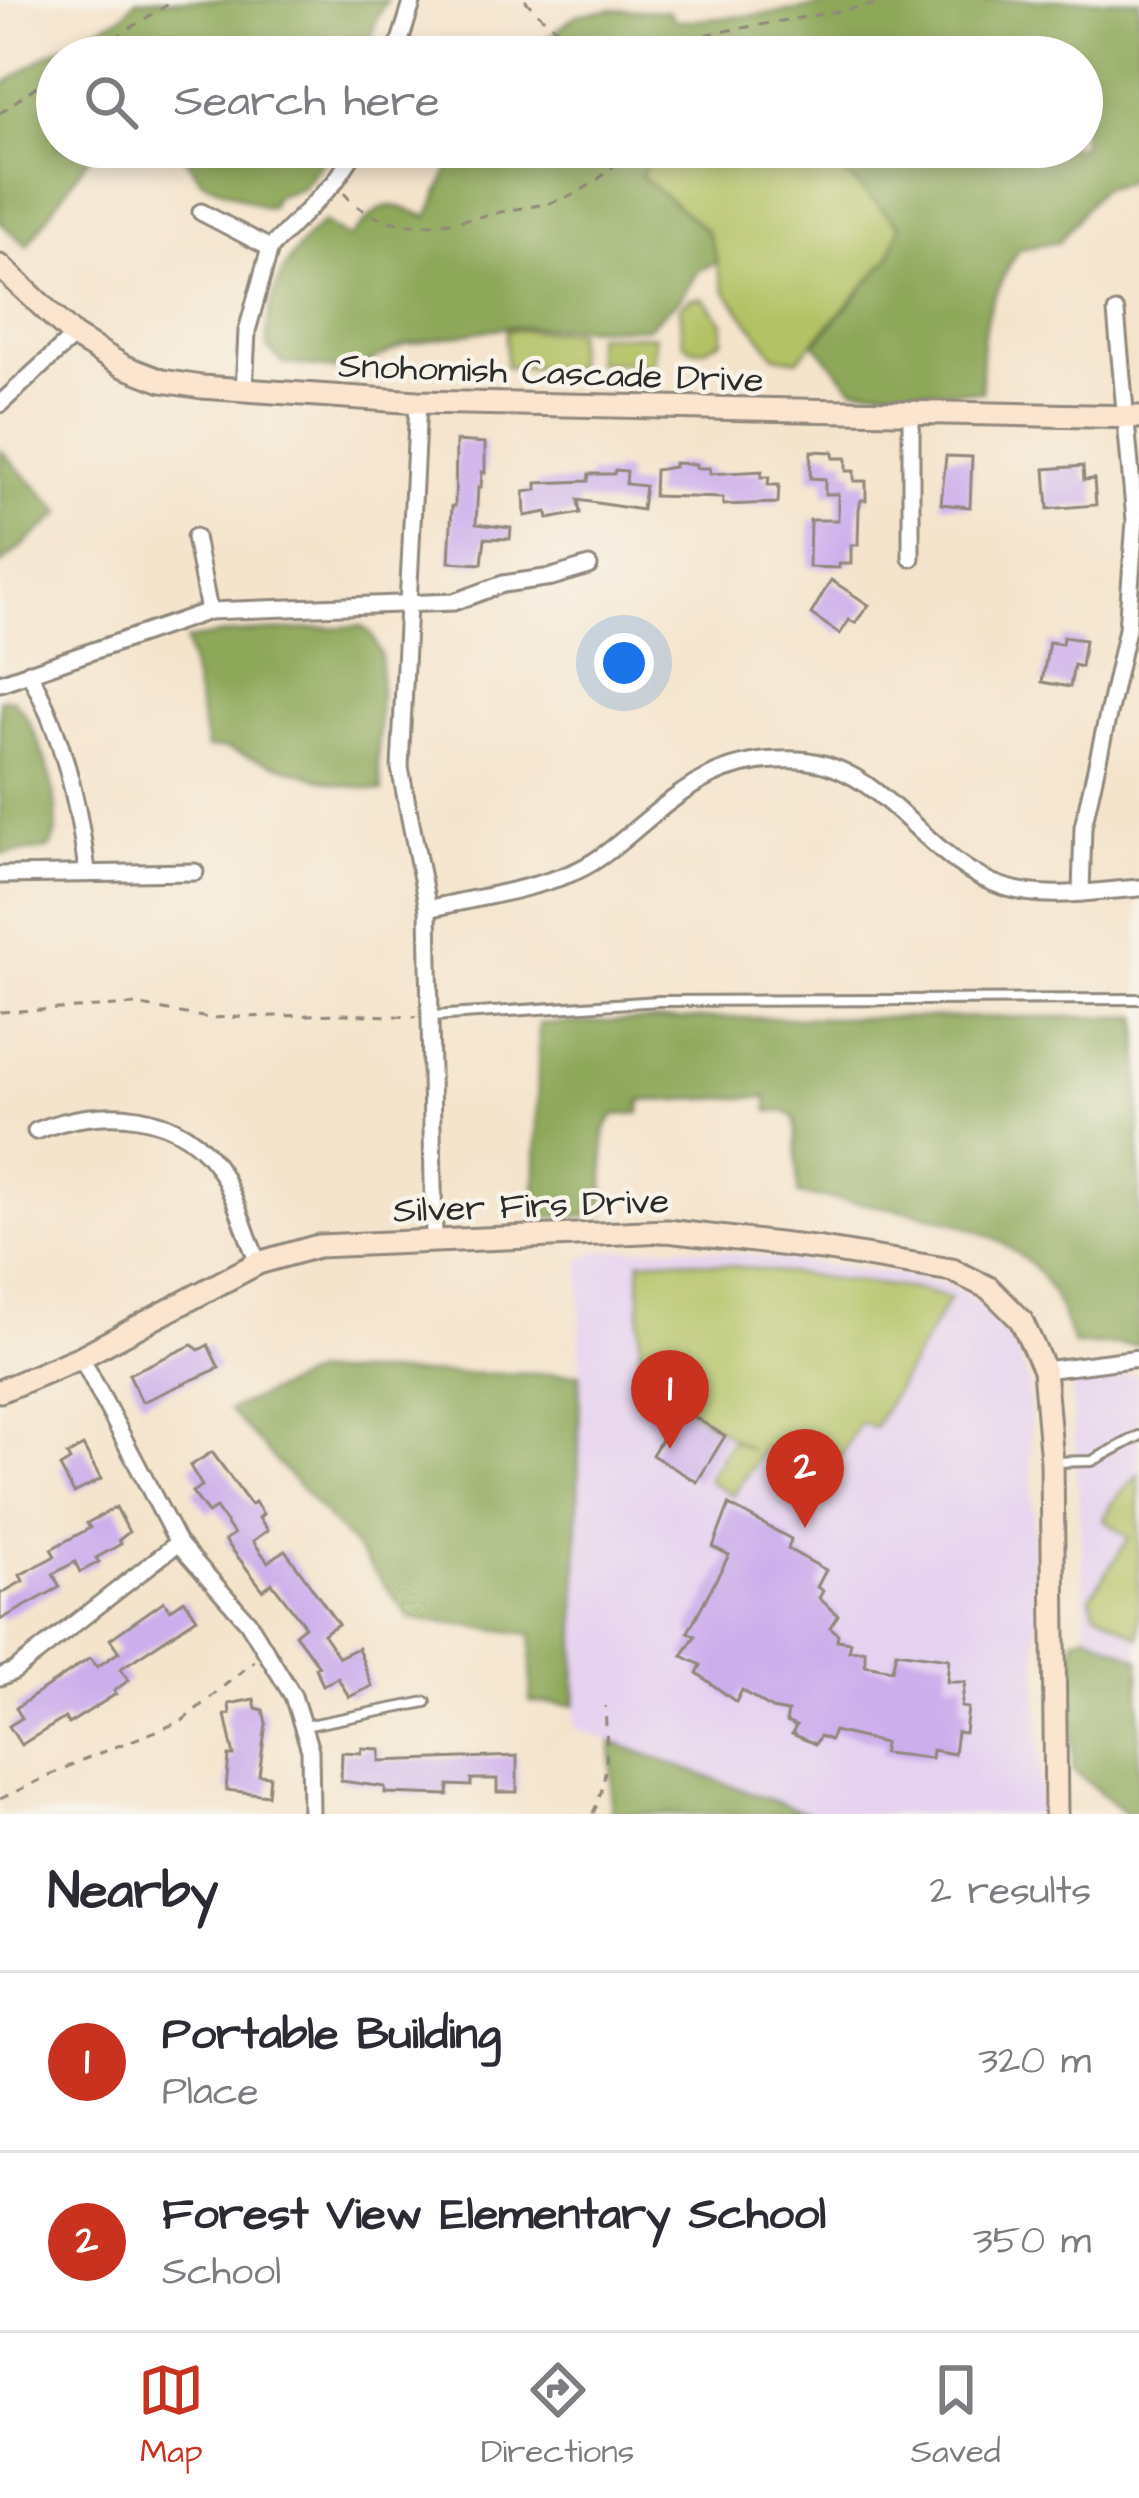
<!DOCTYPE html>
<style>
body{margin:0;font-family:"Architects Daughter",sans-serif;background:#f2f2f3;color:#2b2b33}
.you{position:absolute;left:624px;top:663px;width:42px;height:42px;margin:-30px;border:9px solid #fff;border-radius:50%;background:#1a73e8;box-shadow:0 0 0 18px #1a73e833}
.badge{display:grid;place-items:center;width:78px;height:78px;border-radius:50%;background:#c8321e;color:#fff;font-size:39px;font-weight:700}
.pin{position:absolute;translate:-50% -99px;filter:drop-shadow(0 3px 6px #0008)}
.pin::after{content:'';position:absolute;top:63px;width:42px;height:36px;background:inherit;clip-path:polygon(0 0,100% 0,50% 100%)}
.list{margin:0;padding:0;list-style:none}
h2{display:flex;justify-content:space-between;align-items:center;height:156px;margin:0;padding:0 48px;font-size:51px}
h2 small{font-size:39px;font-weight:400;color:#7c7c81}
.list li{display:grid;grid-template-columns:78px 1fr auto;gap:36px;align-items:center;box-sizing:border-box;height:180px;padding:0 48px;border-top:3px solid #e1e1e2}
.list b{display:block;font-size:45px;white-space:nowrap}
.list p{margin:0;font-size:39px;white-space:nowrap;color:#7c7c81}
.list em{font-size:39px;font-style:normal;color:#7c7c81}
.icon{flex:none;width:66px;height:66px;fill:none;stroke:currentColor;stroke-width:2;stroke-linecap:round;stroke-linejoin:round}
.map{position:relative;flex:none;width:1139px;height:1814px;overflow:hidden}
.search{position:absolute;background:#fff;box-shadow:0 6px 18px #0003;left:36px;right:36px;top:36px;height:132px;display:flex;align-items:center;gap:30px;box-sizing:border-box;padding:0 42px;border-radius:66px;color:#7c7c81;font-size:45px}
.sheet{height:516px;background:#fff}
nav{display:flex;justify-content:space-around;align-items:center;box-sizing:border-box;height:168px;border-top:3px solid #e1e1e2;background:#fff;font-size:33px;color:#7c7c81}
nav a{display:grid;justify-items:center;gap:6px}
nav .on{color:#c8321e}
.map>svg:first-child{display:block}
.built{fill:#e6d2f0}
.green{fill:#b3c265;stroke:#6f7648;stroke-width:3}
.forest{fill:#8ea85a;stroke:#5c6a42;stroke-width:3}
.building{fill:#cdaeec}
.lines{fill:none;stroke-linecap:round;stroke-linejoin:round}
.lane-casing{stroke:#90887c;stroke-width:14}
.street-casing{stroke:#90887c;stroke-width:21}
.secondary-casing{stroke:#90887c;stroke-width:27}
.path{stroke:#90887c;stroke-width:3;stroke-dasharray:9 9;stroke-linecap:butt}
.lane{stroke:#fff;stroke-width:8}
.street{stroke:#fff;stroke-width:15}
.secondary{stroke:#fce5cf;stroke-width:21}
.labels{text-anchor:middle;stroke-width:9;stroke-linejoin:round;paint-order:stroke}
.street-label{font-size:36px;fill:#2b2b2b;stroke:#f7f3e8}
</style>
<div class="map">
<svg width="1139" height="1814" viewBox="0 0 1139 1814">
<rect width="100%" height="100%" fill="#f7f3e8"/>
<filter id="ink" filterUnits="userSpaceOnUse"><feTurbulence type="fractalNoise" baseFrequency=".00833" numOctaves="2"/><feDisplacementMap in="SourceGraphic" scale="24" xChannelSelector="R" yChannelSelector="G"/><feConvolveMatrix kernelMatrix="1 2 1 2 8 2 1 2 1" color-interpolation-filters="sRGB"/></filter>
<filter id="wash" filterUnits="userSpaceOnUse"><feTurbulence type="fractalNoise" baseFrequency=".004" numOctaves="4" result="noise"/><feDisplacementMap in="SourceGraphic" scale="48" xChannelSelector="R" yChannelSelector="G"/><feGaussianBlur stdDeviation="2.7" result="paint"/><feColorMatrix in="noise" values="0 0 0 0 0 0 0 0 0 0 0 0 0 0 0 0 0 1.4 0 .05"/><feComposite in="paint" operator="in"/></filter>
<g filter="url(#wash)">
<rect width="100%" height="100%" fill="#f5e4cc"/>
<g class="built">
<polygon points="679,1246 906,1275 953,1286 986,1307 1015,1342 1029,1385 1042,1814 809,1814 575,1728 581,1259 597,1251"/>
<polygon points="1102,1375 1139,1375 1139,1659 1087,1634 1071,1378"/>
</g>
<g class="green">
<polygon points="655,147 818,147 900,226 890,257 798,360 775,356 725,291 706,231 640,176"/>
<path d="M703 298 723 322V339C707 349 698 356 683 342L680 307 690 299Z"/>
<polygon points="506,330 576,332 575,368 506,367"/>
<polygon points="595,335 655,336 654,364 595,362"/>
<polygon points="677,1259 915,1289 950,1298 874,1428 860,1423 831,1473 808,1475 765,1447 733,1496 707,1480 731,1440 751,1450 640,1378 640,1261"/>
<polygon points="1139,1474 1139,1637 1094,1610 1090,1597 1129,1538 1104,1519 1113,1502"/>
</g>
<g class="forest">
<polygon points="136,0 387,0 376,20 365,57 57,57 57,147 96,147 27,246 0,222 0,87 45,56 123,15"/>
<path d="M851 0H1139V166L1125 183 1100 189 1059 242 1019 249C987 302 979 329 982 392L853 388 815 344 890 257 900 226 818 147H1082V57H525L576 15 613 9 668 11 676 21C736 18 792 13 851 0Z"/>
<polygon points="171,147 333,147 302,189 276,196 271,207 265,208 202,181 180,149"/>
<path d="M458 147H655L641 176 707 231 718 262 698 271 680 299 647 328 505 327 406 344 362 366 343 370 283 363 267 347C265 298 286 252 324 222L349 238C386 203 379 198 428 217Z"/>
<polygon points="0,450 62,513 0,565"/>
<polygon points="360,626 371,633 381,655 378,762 382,791 336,784 224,748 207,748 186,640 231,633"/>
<path d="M0 699H12C37 719 73 824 48 849L0 854Z"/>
<path d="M1139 1017V1345H1074C1064 1319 1055 1291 1036 1270 982 1211 872 1207 798 1194L795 1118 787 1112 768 1111 767 1097 641 1101 640 1113 614 1115 604 1131V1213L599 1216 535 1217 539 1024 722 1018Z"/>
<polygon points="313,1373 580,1374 575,1705 530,1702 532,1634 410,1618 355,1547 229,1410"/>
<polygon points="1087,1634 1139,1659 1139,1813 1125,1813 1073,1770 1074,1639"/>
<polygon points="612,1742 809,1814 611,1814"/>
</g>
<g id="blocks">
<g class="building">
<polygon points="456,441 485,443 485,473 482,472 481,487 478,487 476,524 511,528 510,539 485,538 482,564 449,562 452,506 455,506"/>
<polygon points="811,451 833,452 833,458 846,458 846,471 854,471 854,481 866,481 866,500 861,500 859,509 858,545 851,545 851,564 839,564 839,568 809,567 810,520 838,520 838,494 825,494 825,479 810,478"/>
<polygon points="946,456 972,457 970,507 941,504"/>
<polygon points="674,463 696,464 696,468 710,468 710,474 762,471 761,477 769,477 768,485 779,485 778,503 723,505 723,498 654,496 655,470 674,467"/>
<polygon points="1083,466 1084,480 1094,479 1096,505 1048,509 1045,469"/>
<polygon points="615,470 627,471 626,484 645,486 642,510 578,500 580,513 548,519 547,512 525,516 524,492 537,490 537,483 588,481 589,474 614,474"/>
<polygon points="831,580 869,605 855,623 849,620 840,634 811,614"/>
<polygon points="1063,637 1085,640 1081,667 1074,665 1070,687 1042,682 1049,642 1062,644"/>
<polygon points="192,1345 199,1350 208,1345 219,1368 142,1402 129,1374"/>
<polygon points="660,1396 725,1436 697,1482 652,1455 667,1430 647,1417"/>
<polygon points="83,1446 101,1479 74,1493 60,1467 70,1461 67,1455"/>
<polygon points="212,1452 244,1496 251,1505 255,1502 263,1514 259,1518 268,1530 253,1541 268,1562 285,1550 338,1624 323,1634 339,1657 358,1648 372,1686 349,1697 338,1678 323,1685 315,1668 319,1666 295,1634 305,1626 272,1583 263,1590 225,1540 234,1534 216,1508 208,1513 192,1492 202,1486 190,1466"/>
<polygon points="729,1505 791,1539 788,1549 826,1570 817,1587 823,1591 819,1598 838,1615 830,1627 838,1634 837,1640 851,1642 849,1651 865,1650 865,1665 892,1670 896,1652 949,1659 947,1682 965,1682 961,1707 968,1708 965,1733 957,1732 954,1754 932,1750 931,1758 883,1753 884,1743 834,1731 830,1740 820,1736 815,1744 792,1734 796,1726 786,1722 788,1712 772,1709 742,1690 736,1702 697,1673 701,1665 682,1656 695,1636 688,1632 729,1555 713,1547"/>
<polygon points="116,1507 129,1532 119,1540 121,1544 96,1558 99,1562 80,1572 75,1562 53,1574 60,1587 0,1620 0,1594 23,1581 20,1575 55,1556 51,1549 90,1528 87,1523"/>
<polygon points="184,1600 197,1618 120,1669 129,1680 114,1691 116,1694 68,1724 65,1718 21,1745 9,1726 22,1718 16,1708 90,1658 97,1667 119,1652 110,1639 164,1601 170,1610"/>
<polygon points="254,1699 256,1708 263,1710 266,1723 259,1775 270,1776 268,1795 226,1790 229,1756 234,1756 225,1715 230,1714 229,1704"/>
<polygon points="362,1748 380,1749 380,1761 517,1756 517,1792 497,1792 497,1779 471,1779 471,1786 449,1785 448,1795 385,1793 385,1787 341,1781 342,1752 361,1753"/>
</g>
</g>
</g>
<g filter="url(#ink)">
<use href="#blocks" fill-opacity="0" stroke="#90887c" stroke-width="3"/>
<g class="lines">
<defs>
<g id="lane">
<polyline points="433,1016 659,1001 1139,999"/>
<polyline points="1053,1462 1092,1461 1139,1436"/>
<polyline points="304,1726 426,1702"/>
</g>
<g id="street">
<polyline points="395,57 413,0"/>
<polyline points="201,212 270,248"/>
<polyline points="244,392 247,331 270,248 335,182 358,147"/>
<polyline points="418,402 400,768 428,909 434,1239"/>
<polyline points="0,404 74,336"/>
<polyline points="911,414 911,558"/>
<polyline points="195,537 209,611"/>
<path d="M29 672C63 736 78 800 87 871"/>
<polyline points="0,683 209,611 454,602 503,584 552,577 589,566"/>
<polyline points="0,875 195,872"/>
<polyline points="1081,893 1083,827 1127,629 1135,520 1116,312"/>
<path d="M428 909C474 898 525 891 569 874 594 865 617 845 637 828 689 784 727 756 799 760 886 765 924 862 1004 887 1047 901 1095 891 1139 888"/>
<path d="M36 1131C99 1105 184 1108 222 1174 237 1201 246 1234 258 1263"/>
<polyline points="81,1357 178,1543 248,1622 293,1696 310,1750 311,1814"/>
<polyline points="1044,1370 1139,1358"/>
<polyline points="0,1677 14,1671 178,1543"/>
</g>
<g id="secondary">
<polyline points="0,266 74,336 123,366 162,381 202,387 418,402 1139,417"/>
<polyline points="0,1391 81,1357 258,1263 318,1246 667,1231 822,1249 952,1270 989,1288 1021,1320 1044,1370 1052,1462 1056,1814"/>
</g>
</defs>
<use href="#lane" class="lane-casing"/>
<use href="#street" class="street-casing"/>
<use href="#secondary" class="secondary-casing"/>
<g class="path">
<path d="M525 0C567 48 621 61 679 39L902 0"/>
<polyline points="84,57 175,0"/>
<polyline points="0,113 57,71"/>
<path d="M344 193C384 242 455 222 510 210 527 207 548 205 565 198 592 187 612 170 630 147"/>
<polyline points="0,1012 136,1005 208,1018 343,1014 416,1017"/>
<polyline points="0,1799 82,1760 182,1721 254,1661"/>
<path d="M593 1814C610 1777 607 1745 605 1706"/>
</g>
<use href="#lane" class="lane"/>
<use href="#street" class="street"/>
<use href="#secondary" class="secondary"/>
</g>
</g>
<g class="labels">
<g class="street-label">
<text transform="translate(551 371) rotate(2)" y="13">Snohomish Cascade Drive</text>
<text transform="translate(531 1204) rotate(-2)" y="13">Silver Firs Drive</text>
</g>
</g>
</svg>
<div class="you"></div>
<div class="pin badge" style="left:670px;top:1449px">1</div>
<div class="pin badge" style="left:805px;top:1528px">2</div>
<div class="search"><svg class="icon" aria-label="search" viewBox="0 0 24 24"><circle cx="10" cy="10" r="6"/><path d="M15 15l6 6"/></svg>Search here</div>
</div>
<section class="sheet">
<h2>Nearby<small>2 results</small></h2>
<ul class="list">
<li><span class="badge">1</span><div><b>Portable Building</b><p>Place</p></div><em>320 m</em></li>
<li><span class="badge">2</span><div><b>Forest View Elementary School</b><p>School</p></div><em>350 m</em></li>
</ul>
</section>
<nav>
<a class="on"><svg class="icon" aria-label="map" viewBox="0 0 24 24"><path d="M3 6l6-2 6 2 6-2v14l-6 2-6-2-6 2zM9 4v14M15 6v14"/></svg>Map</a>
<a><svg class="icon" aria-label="directions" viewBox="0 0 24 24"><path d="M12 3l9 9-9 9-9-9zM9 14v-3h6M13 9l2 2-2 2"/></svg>Directions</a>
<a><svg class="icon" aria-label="saved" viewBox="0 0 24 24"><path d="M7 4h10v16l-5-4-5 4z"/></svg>Saved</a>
</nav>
